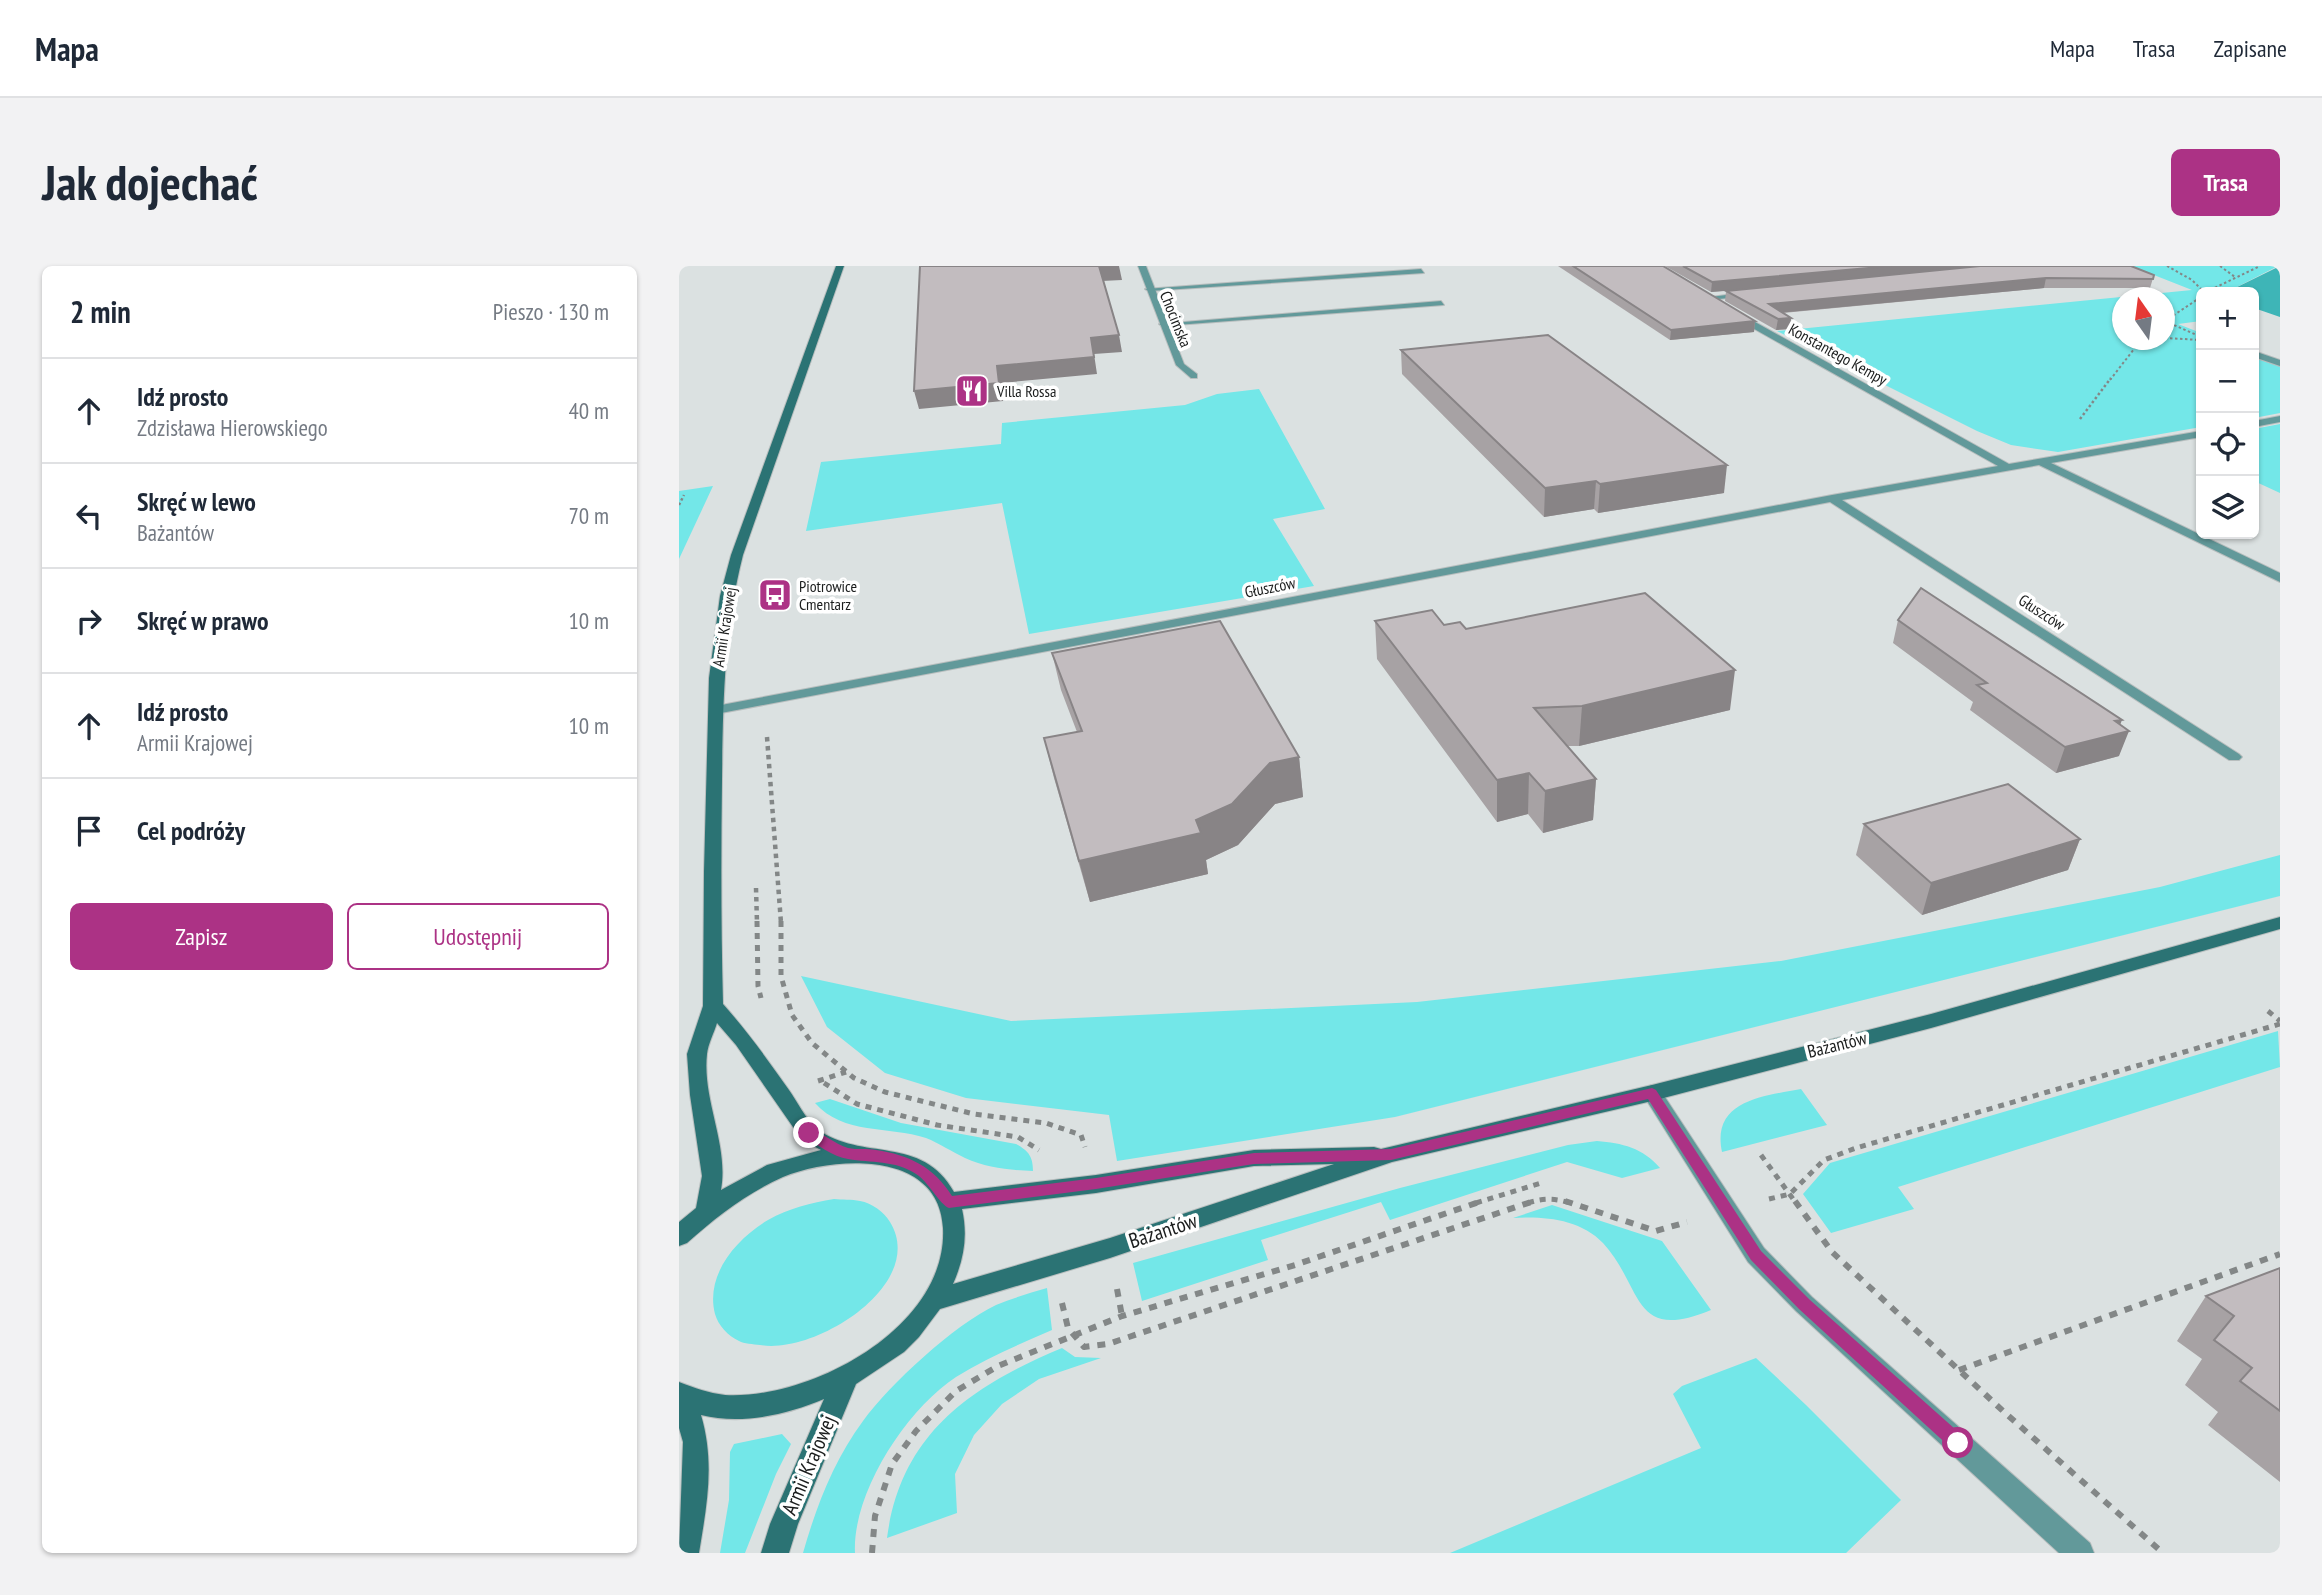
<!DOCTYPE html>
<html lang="pl">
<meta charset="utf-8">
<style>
body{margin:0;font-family:"PT Sans Narrow",sans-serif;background:#f2f2f3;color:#1f2937}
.controls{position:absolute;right:21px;top:21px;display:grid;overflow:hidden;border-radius:10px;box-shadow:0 2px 5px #0004}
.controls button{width:63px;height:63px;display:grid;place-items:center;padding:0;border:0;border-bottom:2px solid #e0e1e3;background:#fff;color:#1f2937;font:35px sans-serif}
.compass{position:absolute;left:1433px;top:21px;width:63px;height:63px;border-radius:50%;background:#fff;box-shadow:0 2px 5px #0004;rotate:346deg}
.stop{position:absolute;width:21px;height:21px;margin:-16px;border:5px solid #ac3285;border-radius:50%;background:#fff}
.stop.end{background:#ac3285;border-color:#fff;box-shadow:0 2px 7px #0008}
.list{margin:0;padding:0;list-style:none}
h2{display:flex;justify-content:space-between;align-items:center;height:91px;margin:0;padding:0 28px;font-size:30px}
h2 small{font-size:23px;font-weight:400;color:#747a83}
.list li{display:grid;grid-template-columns:46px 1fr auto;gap:21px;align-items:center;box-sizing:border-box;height:105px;padding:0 28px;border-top:2px solid #e0e1e3}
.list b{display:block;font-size:26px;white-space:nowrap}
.list p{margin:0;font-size:23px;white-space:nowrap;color:#747a83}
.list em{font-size:23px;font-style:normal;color:#747a83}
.actions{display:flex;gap:14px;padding:21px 28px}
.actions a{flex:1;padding:16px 0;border:2px solid #ac3285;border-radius:10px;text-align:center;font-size:24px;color:#ac3285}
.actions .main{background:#ac3285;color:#fff}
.icon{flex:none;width:38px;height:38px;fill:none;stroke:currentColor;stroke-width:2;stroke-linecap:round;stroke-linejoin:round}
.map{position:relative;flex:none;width:1601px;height:1287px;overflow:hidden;border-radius:10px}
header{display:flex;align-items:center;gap:42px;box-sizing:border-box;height:98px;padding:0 35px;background:#fff;border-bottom:2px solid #e0e1e3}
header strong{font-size:33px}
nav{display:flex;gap:38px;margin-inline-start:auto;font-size:24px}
.intro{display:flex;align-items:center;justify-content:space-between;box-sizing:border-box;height:168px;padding:0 42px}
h1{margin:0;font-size:49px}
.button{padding:18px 32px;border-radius:10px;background:#ac3285;color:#fff;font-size:24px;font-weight:700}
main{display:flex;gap:42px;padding:0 42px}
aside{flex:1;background:#fff;border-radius:10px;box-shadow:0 2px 5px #0004}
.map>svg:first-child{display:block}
.green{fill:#73e7e8;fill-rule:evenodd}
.forest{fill:#3eb5b7}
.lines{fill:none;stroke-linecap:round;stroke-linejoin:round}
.lane-casing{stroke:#b8bebe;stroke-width:2}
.street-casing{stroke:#b8bebe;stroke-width:2}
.secondary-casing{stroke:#b8bebe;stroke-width:2}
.path-far4{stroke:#838787;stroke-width:2;stroke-dasharray:2.5 2.5;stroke-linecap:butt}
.path-far3{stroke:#838787;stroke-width:2.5;stroke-dasharray:2.5 2.5;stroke-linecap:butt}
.path-far2{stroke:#838787;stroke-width:4.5;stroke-dasharray:4.5 4.5;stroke-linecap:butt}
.path-far1{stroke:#838787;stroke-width:5;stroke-dasharray:6 6;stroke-linecap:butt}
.path{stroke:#838787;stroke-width:6;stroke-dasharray:8 8;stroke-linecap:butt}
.lane{fill:#62999a;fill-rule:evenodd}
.street{fill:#62999a;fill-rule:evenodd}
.secondary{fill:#2b7374;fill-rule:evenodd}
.wall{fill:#a7a2a4}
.shaded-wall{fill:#888486}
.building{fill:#c2bcbf;stroke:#888486;stroke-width:2}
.route{fill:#ac3285}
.labels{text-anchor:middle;stroke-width:7;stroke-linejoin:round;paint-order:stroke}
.far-street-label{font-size:16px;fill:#1a1c1c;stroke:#fff}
.far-poi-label{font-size:16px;fill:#1a1c1c;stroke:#fff;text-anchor:start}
.street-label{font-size:18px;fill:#1a1c1c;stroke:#fff}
.near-street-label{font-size:21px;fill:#1a1c1c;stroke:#fff}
</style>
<header>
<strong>Mapa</strong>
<nav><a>Mapa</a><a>Trasa</a><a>Zapisane</a></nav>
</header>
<div class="intro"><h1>Jak dojechać</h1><a class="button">Trasa</a></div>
<main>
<aside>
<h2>2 min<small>Pieszo · 130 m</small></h2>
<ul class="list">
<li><svg class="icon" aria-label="ahead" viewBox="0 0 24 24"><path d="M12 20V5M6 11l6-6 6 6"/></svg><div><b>Idź prosto</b><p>Zdzisława Hierowskiego</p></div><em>40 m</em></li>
<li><svg class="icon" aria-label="left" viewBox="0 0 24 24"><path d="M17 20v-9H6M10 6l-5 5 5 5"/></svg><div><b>Skręć w lewo</b><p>Bażantów</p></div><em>70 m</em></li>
<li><svg class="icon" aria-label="right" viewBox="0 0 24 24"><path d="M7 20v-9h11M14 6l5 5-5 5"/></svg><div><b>Skręć w prawo</b></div><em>10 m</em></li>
<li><svg class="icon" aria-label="ahead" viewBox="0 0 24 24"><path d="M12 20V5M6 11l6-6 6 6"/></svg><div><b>Idź prosto</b><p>Armii Krajowej</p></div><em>10 m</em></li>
<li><svg class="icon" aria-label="arrive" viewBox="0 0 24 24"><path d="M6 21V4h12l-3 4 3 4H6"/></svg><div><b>Cel podróży</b></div></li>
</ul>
<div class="actions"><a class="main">Zapisz</a><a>Udostępnij</a></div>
</aside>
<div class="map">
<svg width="1601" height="1287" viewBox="0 0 1601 1287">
<rect width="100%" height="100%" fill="#dbe1e1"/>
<g class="green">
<path d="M1452 0H1599L1548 26H1522V55L1499 58 1522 67V161L1379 186 1332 179 1298 165 1098 65 1513 24ZM1444 32H1486V74H1444Z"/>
<polygon points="1575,86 1601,95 1601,147 1575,152"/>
<polygon points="580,123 646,243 594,253 635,320 350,368 323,237 127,265 142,196 322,178 323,157 506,139 538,128"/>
<polygon points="1601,158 1601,227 1575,215 1575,163"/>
<polygon points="34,220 0,293 0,225"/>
<polygon points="1601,589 1601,630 716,851 438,895 430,849 287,832 206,807 148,761 122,710 332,755 738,736 1102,695 1481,621"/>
<polygon points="1599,765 1601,801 1219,921 1235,943 1152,967 1124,928 1151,897"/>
<path d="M1122 823 1148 859 1043 886C1032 834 1085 830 1122 823Z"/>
<path d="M151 833 222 857 337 878C350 885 354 891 354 905 330 904 308 902 286 892 273 886 260 877 247 872 210 860 164 869 136 837Z"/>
<path d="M918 875C943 877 964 882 981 902L943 912 888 896 711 954 702 936 582 974 589 994 463 1035 454 997 721 922 889 879Z"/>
<path d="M155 933C163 934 173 933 181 935 193 937 205 946 211 956 249 1018 136 1089 81 1079 74 1078 65 1078 60 1075 49 1070 39 1059 36 1048 26 1009 57 973 89 954 110 942 132 937 155 933Z"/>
<path d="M873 939 983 975 1032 1044C952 1077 965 1022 924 977 901 953 865 950 834 952Z"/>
<path d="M368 1022 373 1064C341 1078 307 1092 277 1111 227 1144 173 1227 176 1287H124C137 1241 155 1194 184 1155 211 1118 275 1059 317 1039 334 1032 351 1027 368 1022Z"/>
<path d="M383 1082 396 1091 422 1092 360 1113 323 1138 295 1169 276 1208 278 1247 208 1272C222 1167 292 1120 383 1082Z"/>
<polygon points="1077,1092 1127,1139 1222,1234 1167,1287 771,1287 1022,1182 994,1128 1003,1120"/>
<polygon points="103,1168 112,1178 97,1208 66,1287 41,1287 50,1234 51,1186 55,1178"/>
</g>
<polygon class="forest" points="1601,0 1601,51 1575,42 1575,26 1548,26"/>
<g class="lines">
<defs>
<g id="lane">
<polygon points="742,3 745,7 470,25 466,23"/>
<polygon points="762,35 765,39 484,60 480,58"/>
</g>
<g id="street">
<polygon points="459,0 467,0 505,98 518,108 518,112 512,112 497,99"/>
<polygon points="1070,26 1073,30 1028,34 1024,32"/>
<polygon points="1054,47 1060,47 1330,198 1522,165 1522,171 1372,197 1601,307 1601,316 1360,199 1163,234 1560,488 1563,491 1560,494 1550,494 1151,236 37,448 30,444 37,440 1153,229 1319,200 1054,51"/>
<polygon points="1575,85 1601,94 1601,100 1575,91"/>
<polygon points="1601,150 1601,156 1575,161 1575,155"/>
<polygon points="973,819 980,822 1085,982 1133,1031 1411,1277 1415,1287 1380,1287 1117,1045 1069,996 963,827 966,822"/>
</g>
<path id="secondary" d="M157 0H165L64 289C45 363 44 437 43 513 42 588 42 663 44 738 68 765 89 794 110 824 118 835 127 854 138 863 183 896 243 868 275 926L417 909 575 884 695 881 702 883 973 819 1252 748 1601 651V663L1252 762 973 835 713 896 431 992 261 1043 240 1071 225 1086 177 1118 119 1258 110 1287H82L91 1258 145 1133C107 1149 62 1159 22 1149 36 1197 28 1238 20 1287H0L4 1176 0 1162V1116C16 1122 29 1127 46 1129 132 1134 269 1061 264 962 260 884 156 890 104 911 68 927 37 951 8 977L0 980V956L17 942 23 910 11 829 8 788 24 740 25 606 30 412 41 330 52 289ZM38 757 57 779 123 874 142 884 88 899 42 924C50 879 23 834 28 788 29 778 35 767 38 757ZM655 898 431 972 274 1018C285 993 289 970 283 943L417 927 575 900Z"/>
</defs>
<use href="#lane" class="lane-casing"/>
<use href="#street" class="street-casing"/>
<use href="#secondary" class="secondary-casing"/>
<g class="path-far4">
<polyline points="1488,0 1513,14 1525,26"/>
<polyline points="1541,0 1556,11"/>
<polyline points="1527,26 1581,0"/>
<polyline points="1486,55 1522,31"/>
<polyline points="1486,55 1522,71"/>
<polyline points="1486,72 1522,74"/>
<polyline points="1431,114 1462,74"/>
</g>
<g class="path-far3">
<polyline points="1401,153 1432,112"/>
<polyline points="0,239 5,229"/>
</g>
<g class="path-far2">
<polyline points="88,471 102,657"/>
<polyline points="77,622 78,657"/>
</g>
<g class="path-far1">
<polyline points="78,655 79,720 82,732"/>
<polyline points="102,655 102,710 113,749 133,777 175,812 206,826 295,848 367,857 402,869 406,881"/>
<polyline points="1589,745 1601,755"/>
<polyline points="139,815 167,806"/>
<polyline points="145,817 178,838 258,859 339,871 360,884"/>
<polyline points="1082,889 1117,937"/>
<polyline points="1090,933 1111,928 1145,894 1177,882 1601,758"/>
<polyline points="797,937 865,916"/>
<path d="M849 937C864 932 876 932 891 937"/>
</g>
<g class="path">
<polyline points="886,935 977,965 1008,956"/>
<polyline points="1116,935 1153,986 1324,1145 1484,1287"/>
<polyline points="438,1023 443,1050"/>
<polyline points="383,1037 389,1062 405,1081 429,1078 855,935"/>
<polyline points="1280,1104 1601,988"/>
<polyline points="193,1287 196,1250 213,1198 237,1165 277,1125 319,1100 443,1050 616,999 803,935"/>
</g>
<use href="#lane" class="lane"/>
<use href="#street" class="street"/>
<use href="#secondary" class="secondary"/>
</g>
<g class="wall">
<polygon points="879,0 984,0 1076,55 1075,66 991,74"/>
<polygon points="986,0 1452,0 1475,9 1471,22 1365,22 1104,47 1112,52 1111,63 1097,64 1046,35 1047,25 1032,26"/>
<polygon points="722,84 1045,227 919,247 915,243 865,251 723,108"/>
<polygon points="1219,354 1441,459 1440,490 1377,507 1291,444 1294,436 1214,377"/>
<polygon points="696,355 765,359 787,363 1051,444 900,480 889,480 917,513 914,554 864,567 849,548 818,556 698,393"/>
<polygon points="373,387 620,491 624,531 596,538 559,579 527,594 529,608 411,636 375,512 365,472 398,466 382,424"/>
<polygon points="1185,558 1401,573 1389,604 1243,649 1177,589"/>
<polygon points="1601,1002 1601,1216 1529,1159 1539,1146 1506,1119 1523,1093 1498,1075 1527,1030"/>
</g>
<g class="shaded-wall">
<polygon points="420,0 440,0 443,14 423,15"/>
<polygon points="1212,0 1315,0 1032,26 1033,16"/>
<polygon points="1367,12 1365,22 1088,48 1090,38"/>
<polygon points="1112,52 1111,63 1097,64 1099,53"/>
<polygon points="1076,55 1075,66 991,74 992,64"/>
<polygon points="440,69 443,86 415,88 418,108 322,117 324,135 240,143 235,125 412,72"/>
<polygon points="1048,199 1045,227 919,247 921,218"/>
<polygon points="917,215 915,243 865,251 866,222"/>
<polygon points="1056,404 1051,444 900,480 903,440"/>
<polygon points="1443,454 1438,467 1450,465 1440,490 1377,507 1386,481 1436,455"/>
<polygon points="620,491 624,531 596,538 559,579 527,594 529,608 411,636 400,595 517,554 591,497"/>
<polygon points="850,507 849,548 818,556 818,514"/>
<polygon points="917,513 914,554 864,567 866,525"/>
<polygon points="1401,573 1389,604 1243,649 1252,617"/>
</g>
<g class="building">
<polygon points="241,0 424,0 420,0 440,69 412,72 415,91 318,100 320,117 235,125"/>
<polygon points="894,0 984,0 1076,55 992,64"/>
<polygon points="1004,0 1212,0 1033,16"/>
<polygon points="1301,0 1452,0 1475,9 1474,13 1367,12 1090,38 1112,52 1099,53 1047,25"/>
<polygon points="869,69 1048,199 921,218 917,215 866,222 722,84"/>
<polygon points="1242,322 1443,454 1436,455 1450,465 1386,481 1298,419 1308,417 1219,354"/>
<polygon points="966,327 1056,404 903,440 855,442 917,513 866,525 850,507 818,514 696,355 753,344 765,359 781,356 787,363"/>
<polygon points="541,355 620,491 591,497 553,538 517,554 522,567 400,595 365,472 403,465 373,387"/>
<polygon points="1329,518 1401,573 1252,617 1185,558"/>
<polygon points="1601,1002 1601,1145 1561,1115 1573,1102 1535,1074 1555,1050 1527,1030"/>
</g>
<path class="route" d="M973 822 977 824 1082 985 1131 1034 1285 1171 1288 1177 1285 1183 1279 1185 1273 1183 1120 1043 1072 994 969 833 712 894 575 898 417 923 270 942C261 939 249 915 237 908 216 894 192 897 169 893 154 891 138 878 125 871L123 867 130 862C144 867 156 878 169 882 178 884 188 882 197 884 230 889 255 901 273 930L417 912 575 887 712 883Z"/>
<defs>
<symbol id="restaurant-square" viewBox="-11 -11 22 22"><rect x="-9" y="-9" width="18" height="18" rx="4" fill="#ac3285" stroke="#fff"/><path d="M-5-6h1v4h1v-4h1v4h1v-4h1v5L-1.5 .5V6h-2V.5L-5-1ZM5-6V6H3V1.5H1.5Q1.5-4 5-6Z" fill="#fff"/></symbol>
<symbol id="bus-square" viewBox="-11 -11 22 22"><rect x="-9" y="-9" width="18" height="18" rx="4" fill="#ac3285" stroke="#fff"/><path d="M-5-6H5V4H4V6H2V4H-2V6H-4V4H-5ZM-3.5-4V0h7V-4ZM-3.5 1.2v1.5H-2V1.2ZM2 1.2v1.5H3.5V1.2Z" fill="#fff"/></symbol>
</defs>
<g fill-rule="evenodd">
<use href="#restaurant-square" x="274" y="106" width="38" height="38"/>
<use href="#bus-square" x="77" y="310" width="38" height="38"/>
</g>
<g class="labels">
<g class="far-street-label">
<text transform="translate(497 53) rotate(68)" y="6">Chocimska</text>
<text transform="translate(1159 88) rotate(29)" y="6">Konstantego Kempy</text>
<text transform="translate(591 321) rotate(-11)" y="6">Głuszców</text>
<text transform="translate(1363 346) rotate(33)" y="6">Głuszców</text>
<text transform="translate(45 361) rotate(-81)" y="6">Armii Krajowej</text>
</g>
<g class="far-poi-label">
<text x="318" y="131">Villa Rossa</text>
<text x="120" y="326">Piotrowice<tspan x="120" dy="18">Cmentarz</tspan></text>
</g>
<g class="street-label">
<text transform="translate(1158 779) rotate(-14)" y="6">Bażantów</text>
</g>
<g class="near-street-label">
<text transform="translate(484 965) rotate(-18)" y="7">Bażantów</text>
<text transform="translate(130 1199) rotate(-67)" y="7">Armii Krajowej</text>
</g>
</g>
</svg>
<div class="controls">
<button>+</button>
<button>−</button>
<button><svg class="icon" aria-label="locate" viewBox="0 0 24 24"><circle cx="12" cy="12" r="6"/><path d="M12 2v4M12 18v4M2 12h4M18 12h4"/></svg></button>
<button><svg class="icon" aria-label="layers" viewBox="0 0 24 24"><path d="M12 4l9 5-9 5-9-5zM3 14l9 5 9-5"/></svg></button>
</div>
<svg class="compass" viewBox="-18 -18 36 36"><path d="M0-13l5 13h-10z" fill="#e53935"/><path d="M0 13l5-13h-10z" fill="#747a83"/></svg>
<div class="stop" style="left:1279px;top:1177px"></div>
<div class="stop end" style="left:130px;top:867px"></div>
</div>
</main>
